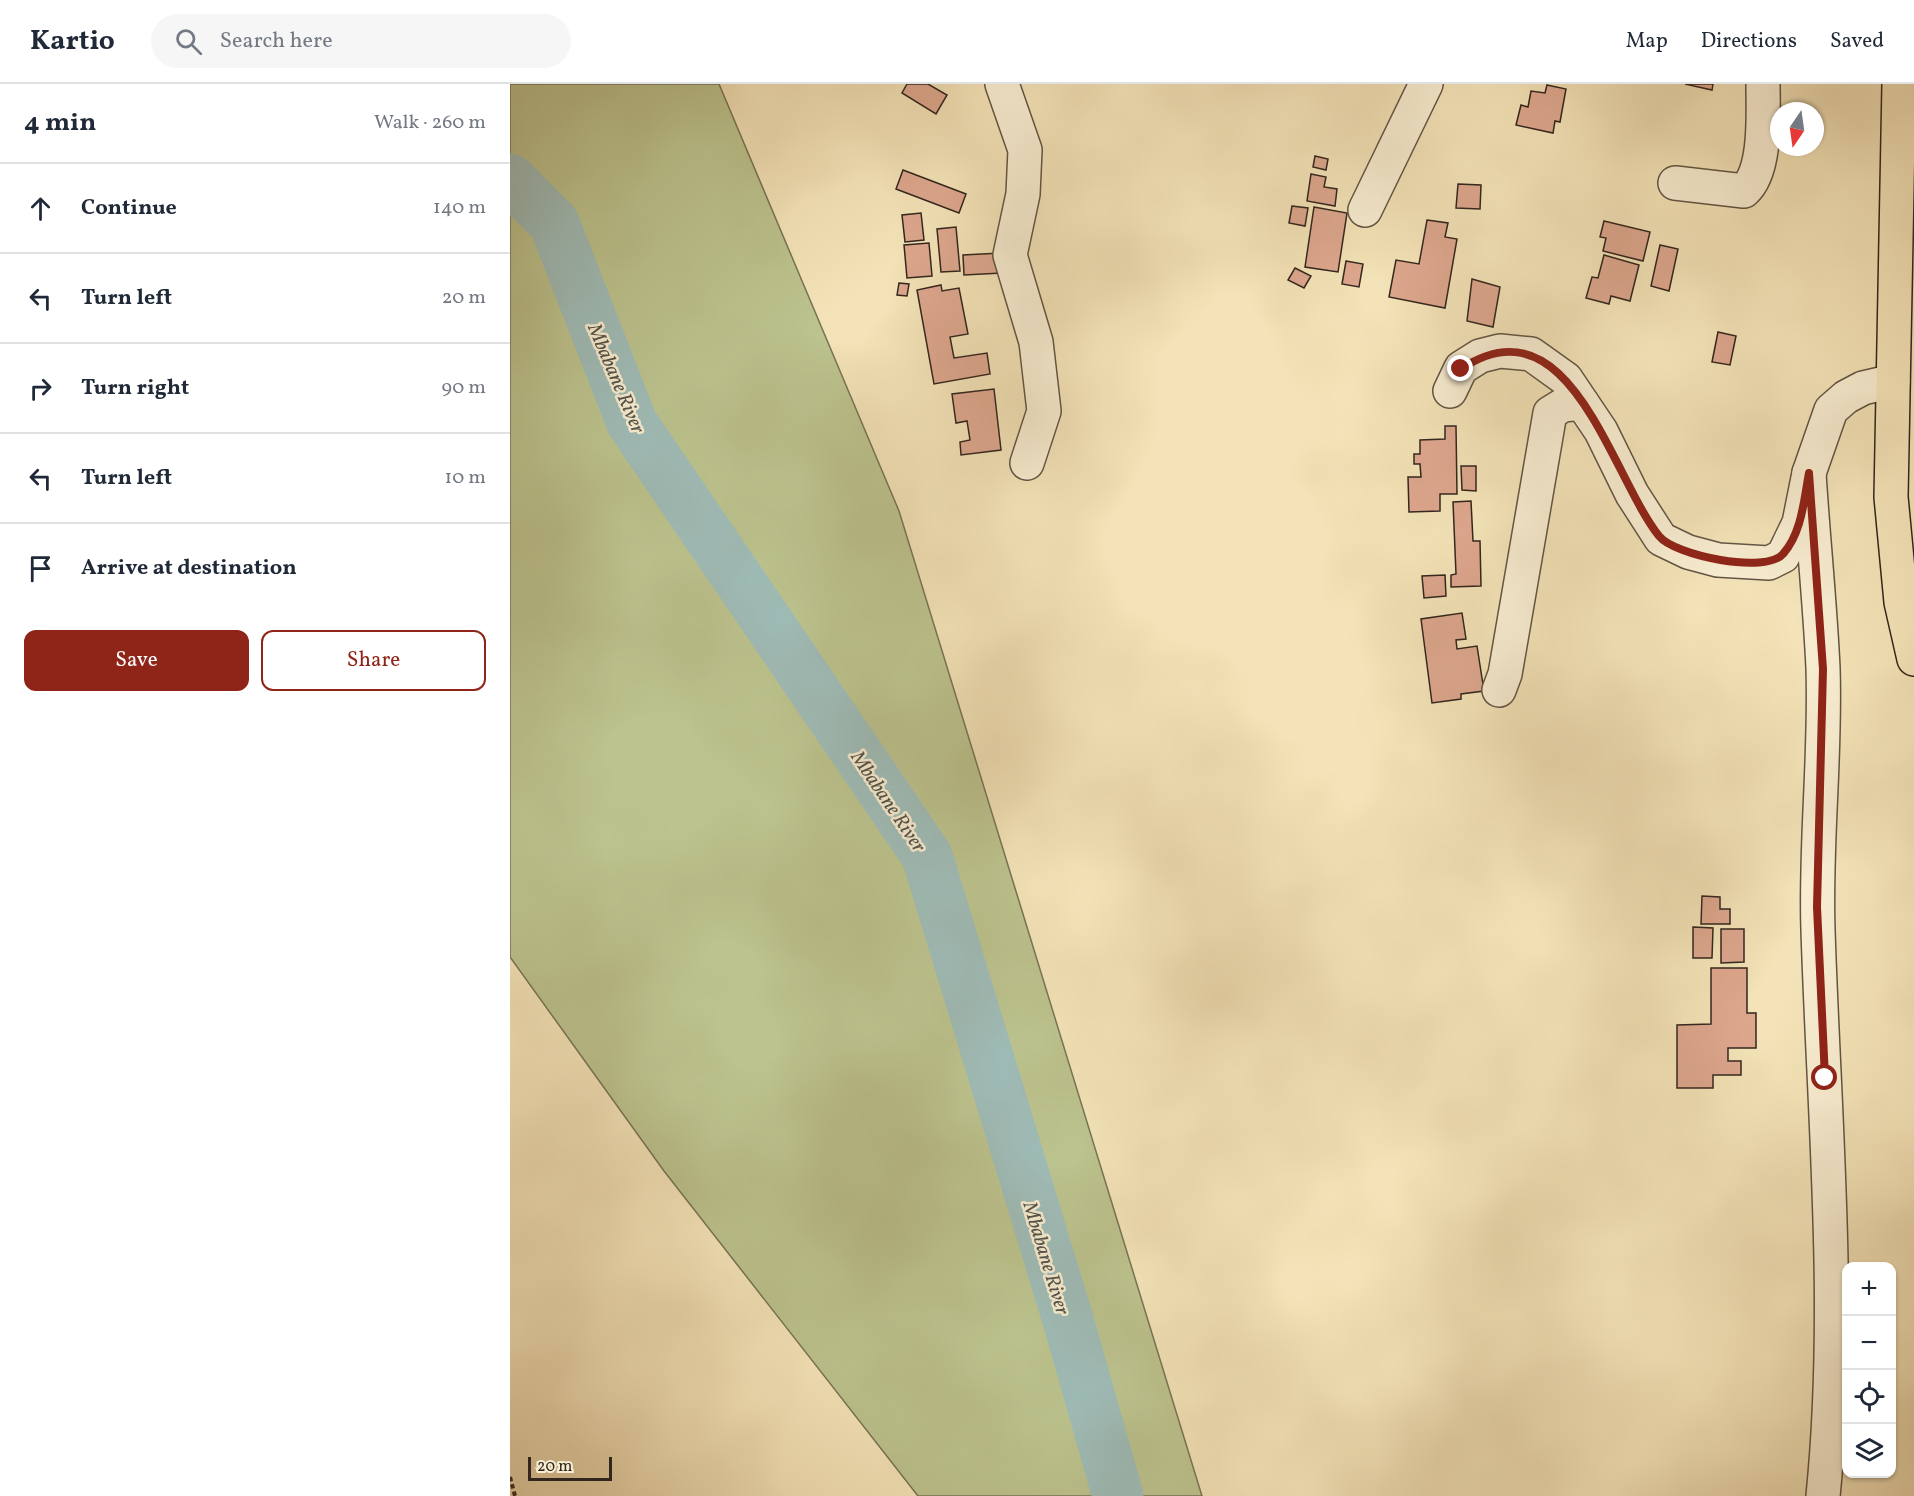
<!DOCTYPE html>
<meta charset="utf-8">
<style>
body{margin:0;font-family:Vollkorn,serif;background:#f6f6f7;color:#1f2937}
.controls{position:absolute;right:18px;bottom:18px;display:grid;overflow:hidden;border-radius:12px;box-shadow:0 2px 4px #0004}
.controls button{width:54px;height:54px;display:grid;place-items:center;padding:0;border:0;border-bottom:2px solid #e0e1e3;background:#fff;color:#1f2937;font:30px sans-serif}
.compass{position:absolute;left:1260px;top:18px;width:54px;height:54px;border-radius:50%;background:#fff;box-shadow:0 2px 4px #0004;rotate:193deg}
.scale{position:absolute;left:18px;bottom:15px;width:84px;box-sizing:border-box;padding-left:6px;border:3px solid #32261e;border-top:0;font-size:16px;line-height:21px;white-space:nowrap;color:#32261e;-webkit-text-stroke:4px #f8edd1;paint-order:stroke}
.stop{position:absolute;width:18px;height:18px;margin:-14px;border:4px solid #8f2418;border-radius:50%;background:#fff}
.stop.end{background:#8f2418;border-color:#fff;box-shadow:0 2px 6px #0008}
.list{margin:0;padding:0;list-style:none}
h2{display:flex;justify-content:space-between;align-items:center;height:78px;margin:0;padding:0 24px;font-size:26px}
h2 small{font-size:20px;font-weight:400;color:#747a83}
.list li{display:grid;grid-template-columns:39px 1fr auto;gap:18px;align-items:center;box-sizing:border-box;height:90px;padding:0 24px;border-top:2px solid #e0e1e3}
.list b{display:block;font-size:22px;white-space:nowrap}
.list em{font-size:20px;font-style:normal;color:#747a83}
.actions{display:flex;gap:12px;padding:18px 24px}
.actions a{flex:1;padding:14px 0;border:2px solid #8f2418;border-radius:12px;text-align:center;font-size:21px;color:#8f2418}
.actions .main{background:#8f2418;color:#fff}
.icon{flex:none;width:33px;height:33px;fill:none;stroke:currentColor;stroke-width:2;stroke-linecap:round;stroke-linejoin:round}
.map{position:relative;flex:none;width:1404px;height:1412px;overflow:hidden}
header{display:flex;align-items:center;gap:36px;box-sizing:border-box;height:84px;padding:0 30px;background:#fff;border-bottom:2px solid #e0e1e3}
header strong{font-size:28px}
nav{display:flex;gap:33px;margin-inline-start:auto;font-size:21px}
.search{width:420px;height:54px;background:#f6f6f7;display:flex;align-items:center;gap:15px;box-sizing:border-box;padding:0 21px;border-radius:33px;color:#747a83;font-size:22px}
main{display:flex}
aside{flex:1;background:#fff}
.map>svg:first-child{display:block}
.green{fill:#bcc38e;stroke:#777456;stroke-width:1.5}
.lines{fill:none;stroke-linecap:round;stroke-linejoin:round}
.river{stroke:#9fbcb7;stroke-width:51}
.building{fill:#dda78e;stroke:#32261e;stroke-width:1.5}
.minor-casing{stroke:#625544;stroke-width:36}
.highway-casing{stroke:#32261e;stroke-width:36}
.path{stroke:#32261e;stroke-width:4;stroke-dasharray:4.5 3;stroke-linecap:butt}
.minor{stroke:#f8edd1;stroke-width:33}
.highway{stroke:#f4e3b8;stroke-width:33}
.route{stroke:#8f2418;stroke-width:8}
.labels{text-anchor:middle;stroke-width:5;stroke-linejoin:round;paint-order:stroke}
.water-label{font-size:20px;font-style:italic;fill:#53534c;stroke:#f8edd1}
</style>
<header>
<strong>Kartio</strong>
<div class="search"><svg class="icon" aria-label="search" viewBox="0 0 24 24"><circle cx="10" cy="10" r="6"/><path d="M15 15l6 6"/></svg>Search here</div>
<nav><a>Map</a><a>Directions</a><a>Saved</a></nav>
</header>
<main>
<aside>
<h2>4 min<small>Walk · 260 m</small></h2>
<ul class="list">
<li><svg class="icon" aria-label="ahead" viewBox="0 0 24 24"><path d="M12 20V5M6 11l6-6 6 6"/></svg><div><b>Continue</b></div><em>140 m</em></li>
<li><svg class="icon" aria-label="left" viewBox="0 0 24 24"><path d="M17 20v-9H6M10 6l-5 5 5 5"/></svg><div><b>Turn left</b></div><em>20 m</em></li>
<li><svg class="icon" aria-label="right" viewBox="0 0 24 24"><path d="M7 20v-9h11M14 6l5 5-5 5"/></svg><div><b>Turn right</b></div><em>90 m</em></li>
<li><svg class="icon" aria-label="left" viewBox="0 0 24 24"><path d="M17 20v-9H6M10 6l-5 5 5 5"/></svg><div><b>Turn left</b></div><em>10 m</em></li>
<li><svg class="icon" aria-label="arrive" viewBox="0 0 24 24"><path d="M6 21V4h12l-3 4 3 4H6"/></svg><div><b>Arrive at destination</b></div></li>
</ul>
<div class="actions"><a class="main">Save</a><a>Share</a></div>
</aside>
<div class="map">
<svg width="1404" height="1412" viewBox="0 0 1404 1412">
<rect width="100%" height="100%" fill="#f4e3b8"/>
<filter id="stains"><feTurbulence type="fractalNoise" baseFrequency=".00333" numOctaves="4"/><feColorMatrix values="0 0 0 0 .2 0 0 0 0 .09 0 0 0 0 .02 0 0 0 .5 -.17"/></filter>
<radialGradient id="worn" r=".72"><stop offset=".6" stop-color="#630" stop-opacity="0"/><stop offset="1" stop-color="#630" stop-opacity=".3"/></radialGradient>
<polygon class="green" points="0,0 209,0 389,427 692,1412 408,1412 154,1087 0,873"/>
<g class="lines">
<polyline class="river" points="0,95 44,139 122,339 417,772 558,1236 608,1412"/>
</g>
<g class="building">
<polygon points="397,0 418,0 437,11 426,30 392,9"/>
<polygon points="1175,0 1203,0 1202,6"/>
<polygon points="1037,1 1056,5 1050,38 1045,37 1043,49 1006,41 1011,21 1018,23 1021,7 1035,9"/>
<polygon points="805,72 818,75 816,86 803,83"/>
<polygon points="393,86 456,110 449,129 386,105"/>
<polygon points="801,90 816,93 814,103 827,105 825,122 797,117"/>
<polygon points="948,100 971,101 970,125 946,124"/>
<polygon points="782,122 798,124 795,142 779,139"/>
<polygon points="804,123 837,129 828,188 795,183"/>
<polygon points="411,129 414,156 395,158 392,131"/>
<polygon points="917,136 938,139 935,153 947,155 935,224 879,213 886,176 909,180"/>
<polygon points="1094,137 1140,148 1133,177 1093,167 1096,154 1090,153"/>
<polygon points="446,143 450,187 431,188 427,145"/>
<polygon points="419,159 422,192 397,194 394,161"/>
<polygon points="1150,161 1168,165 1159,207 1141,202"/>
<polygon points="491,169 492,189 454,191 453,171"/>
<polygon points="1094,171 1129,181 1120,217 1101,212 1099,220 1076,214 1082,193 1088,194"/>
<polygon points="836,177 853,180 849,203 832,200"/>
<polygon points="785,184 801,192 794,204 778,196"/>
<polygon points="962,195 990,203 983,243 957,237"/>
<polygon points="389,199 399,200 397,212 387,211"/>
<polygon points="431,201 432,207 449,204 458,250 440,253 444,274 477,269 480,290 424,300 407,206"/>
<polygon points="1208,248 1226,252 1220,281 1202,278"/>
<polygon points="484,305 491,366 451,371 450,358 460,356 457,337 446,339 442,310"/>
<polygon points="935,342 946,342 947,410 930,410 930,427 899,428 898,393 911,393 910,380 904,380 904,370 910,370 910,356 935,355"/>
<polygon points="951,382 966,382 966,407 952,406"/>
<polygon points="961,417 963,457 970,457 971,502 941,503 941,491 946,490 943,418"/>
<polygon points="935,491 936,512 914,514 912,492"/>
<polygon points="952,529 956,555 946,556 947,565 967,562 974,607 951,610 951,615 922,619 911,535"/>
<polygon points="1192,812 1210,813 1210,825 1220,825 1220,840 1191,840"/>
<polygon points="1183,843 1203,844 1202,874 1183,874"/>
<polygon points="1211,845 1234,845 1234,878 1211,879"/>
<polygon points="1201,884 1237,884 1237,929 1246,929 1246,964 1218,964 1218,977 1231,977 1231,991 1203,991 1203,1004 1167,1004 1167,941 1201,940"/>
</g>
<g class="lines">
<defs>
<g id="minor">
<polyline points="492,0 515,66 513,110 500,171 526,258 534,327 517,379"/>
<path d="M1165 99 1234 107C1257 87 1253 29 1253 0"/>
<polyline points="855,126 916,0"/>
<polyline points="940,307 951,284 970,272 990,267 1021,270 1056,295 1091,347 1122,410 1151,455 1178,468 1208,476 1259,479 1273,472 1289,439 1299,389 1321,326 1336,313 1353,304 1383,297"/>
<path d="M1299 389C1303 454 1310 519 1313 584 1316 671 1305 759 1308 846 1314 1035 1332 1223 1313 1412"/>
<polyline points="989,606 995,590 1040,329 1053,321 1072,319"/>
</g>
<polyline id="highway" points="1389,0 1381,413 1391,518 1404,575"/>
</defs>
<use href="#minor" class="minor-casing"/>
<use href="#highway" class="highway-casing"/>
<polyline class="path" points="0,1393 5,1412"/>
<use href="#minor" class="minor"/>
<use href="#highway" class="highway"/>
</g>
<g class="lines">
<path class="route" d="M951 285C1060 212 1101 392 1149 452 1165 472 1256 490 1273 470 1292 449 1294 415 1299 389L1313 585 1307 823 1315 994"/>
</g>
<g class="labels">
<g class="water-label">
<text transform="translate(107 294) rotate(67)" y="7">Mbabane River</text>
<text transform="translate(379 717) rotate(56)" y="7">Mbabane River</text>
<text transform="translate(537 1174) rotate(73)" y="7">Mbabane River</text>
</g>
</g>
<rect width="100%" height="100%" filter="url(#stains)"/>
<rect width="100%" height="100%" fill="url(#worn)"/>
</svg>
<div class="controls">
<button>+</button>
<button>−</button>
<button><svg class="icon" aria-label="locate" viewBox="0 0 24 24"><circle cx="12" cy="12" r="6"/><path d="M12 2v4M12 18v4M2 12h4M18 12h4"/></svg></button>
<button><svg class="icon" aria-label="layers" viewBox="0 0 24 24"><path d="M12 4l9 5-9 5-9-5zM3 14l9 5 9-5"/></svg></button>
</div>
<svg class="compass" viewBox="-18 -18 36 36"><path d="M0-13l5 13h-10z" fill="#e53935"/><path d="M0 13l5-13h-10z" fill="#747a83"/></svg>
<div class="scale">20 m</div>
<div class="stop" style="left:1315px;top:994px"></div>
<div class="stop end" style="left:951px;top:285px"></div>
</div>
</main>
